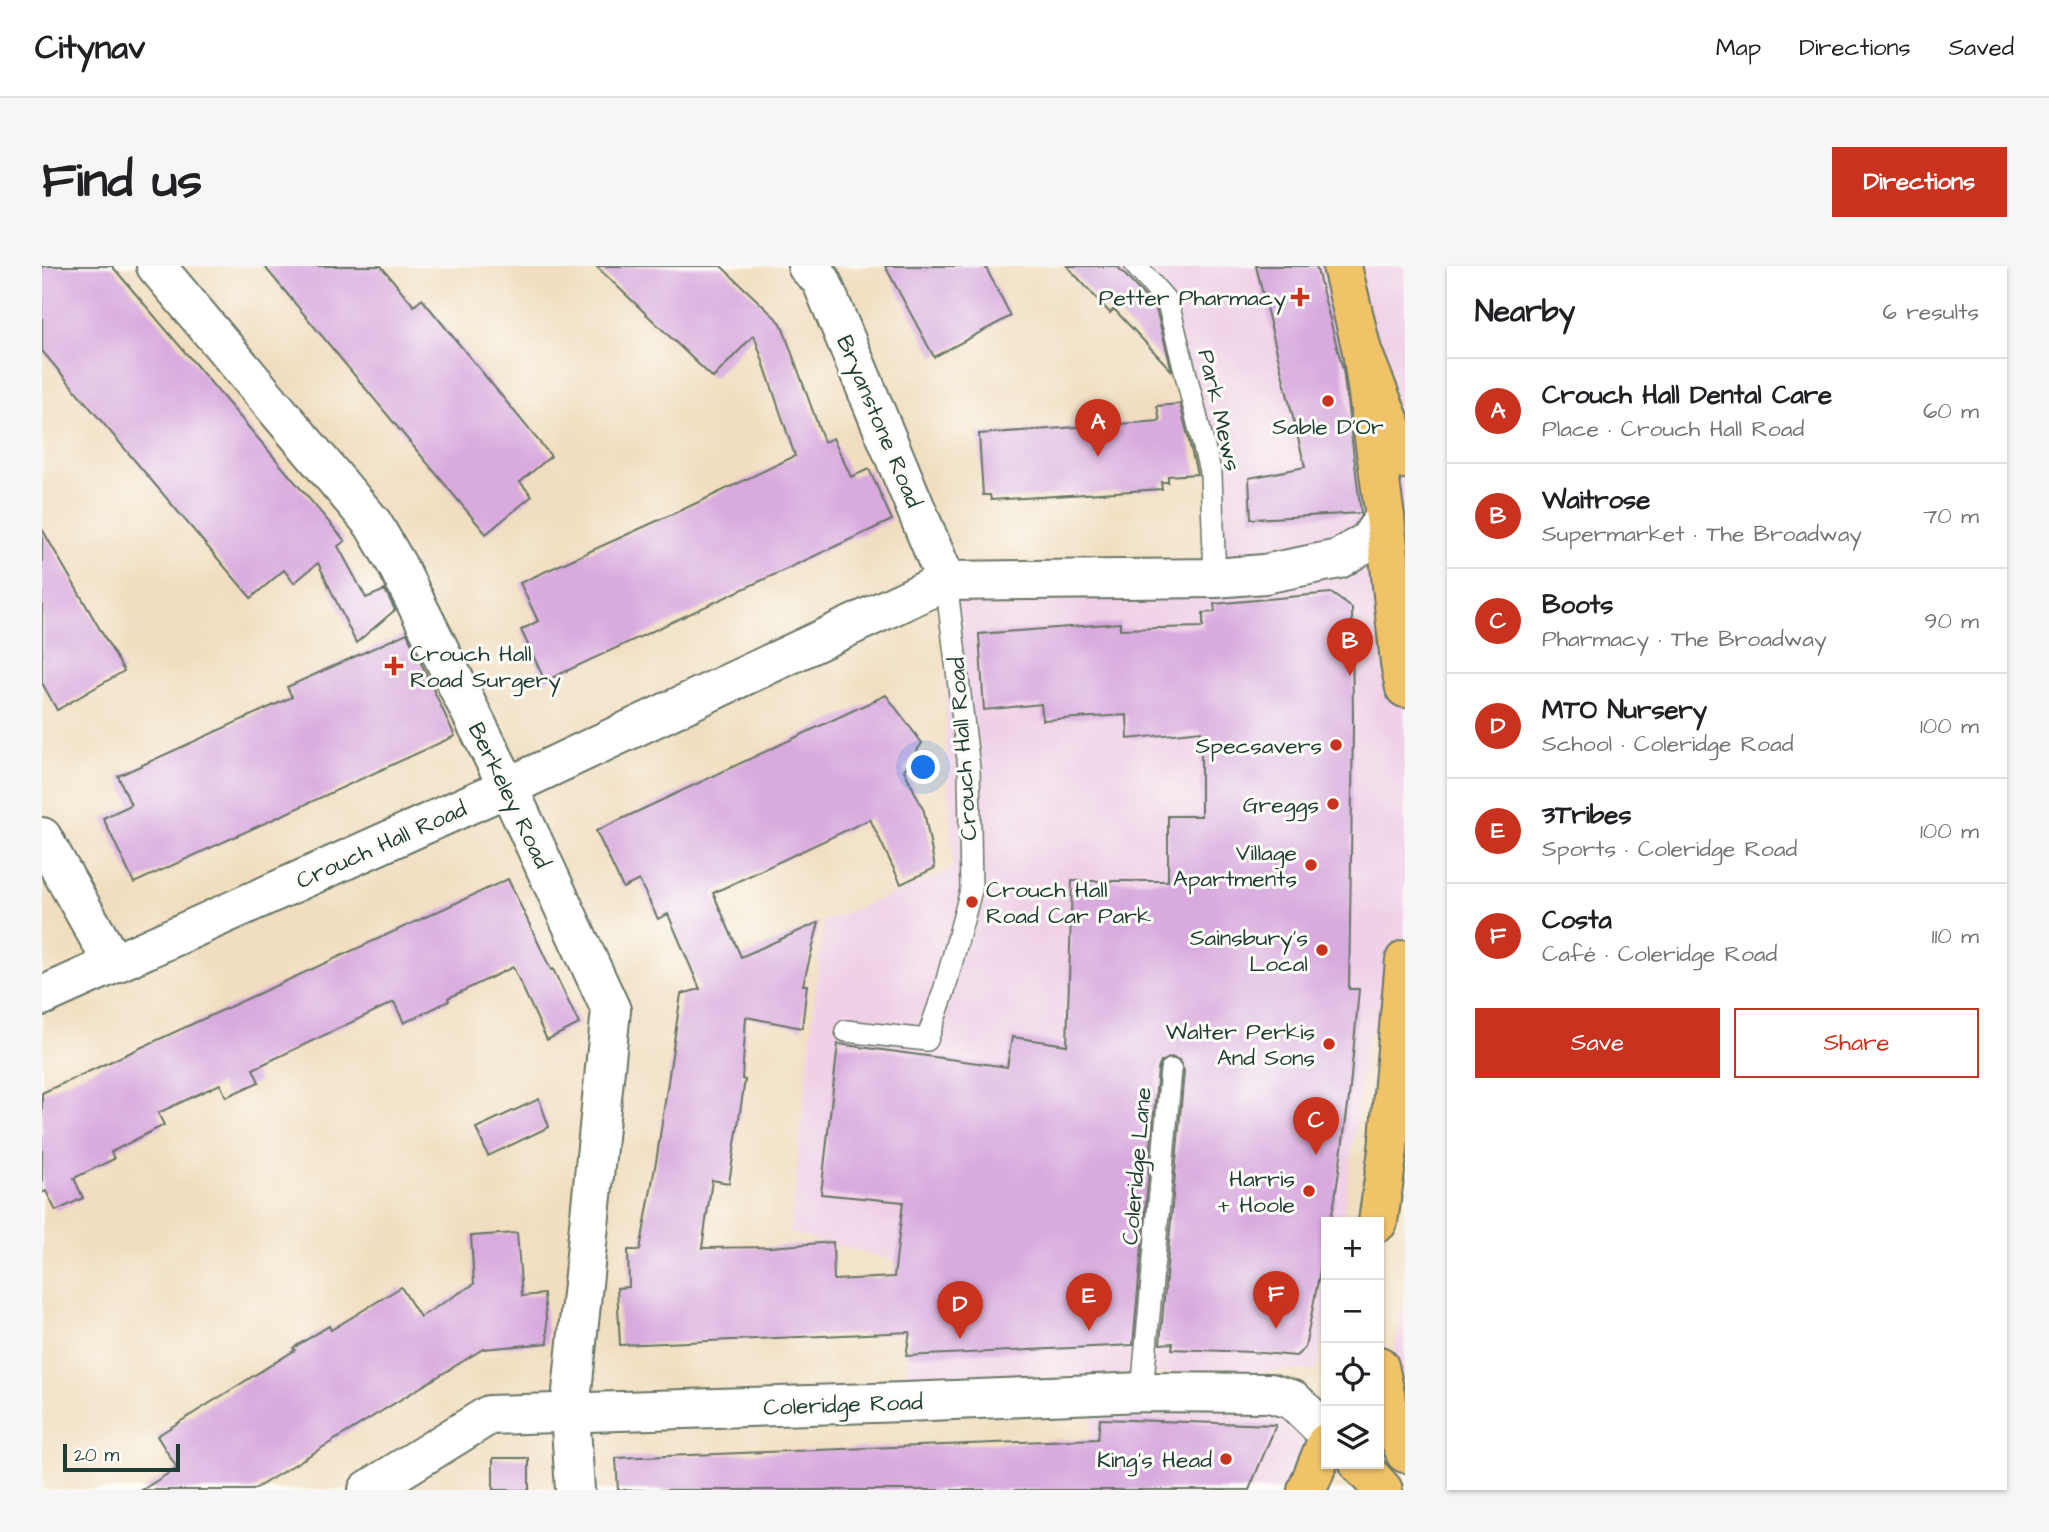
<!DOCTYPE html>
<meta charset="utf-8">
<style>
body{margin:0;font-family:"Architects Daughter",sans-serif;background:#f6f6f6;color:#202124}
.controls{position:absolute;right:21px;bottom:21px;display:grid;overflow:hidden;border-radius:0px;box-shadow:0 2px 5px #0004}
.controls button{width:63px;height:63px;display:grid;place-items:center;padding:0;border:0;border-bottom:2px solid #e0e0e0;background:#fff;color:#202124;font:35px sans-serif}
.scale{position:absolute;left:21px;bottom:18px;width:117px;box-sizing:border-box;padding-left:7px;border:4px solid #1f3d34;border-top:0;font-size:19px;line-height:24px;white-space:nowrap;color:#1f3d34;-webkit-text-stroke:5px #fdfcf7;paint-order:stroke}
.you{position:absolute;left:882px;top:502px;width:24px;height:24px;margin:-18px;border:5px solid #fff;border-radius:50%;background:#1a73e8;box-shadow:0 0 0 10px #1a73e833}
.badge{display:grid;place-items:center;width:46px;height:46px;border-radius:50%;background:#c8321e;color:#fff;font-size:23px;font-weight:700}
.pin{position:absolute;translate:-50% -58px;filter:drop-shadow(0 2px 4px #0008)}
.pin::after{content:'';position:absolute;top:37px;width:24px;height:21px;background:inherit;clip-path:polygon(0 0,100% 0,50% 100%)}
.list{margin:0;padding:0;list-style:none}
h2{display:flex;justify-content:space-between;align-items:center;height:91px;margin:0;padding:0 28px;font-size:30px}
h2 small{font-size:23px;font-weight:400;color:#757577}
.list li{display:grid;grid-template-columns:46px 1fr auto;gap:21px;align-items:center;box-sizing:border-box;height:105px;padding:0 28px;border-top:2px solid #e0e0e0}
.list b{display:block;font-size:26px;white-space:nowrap}
.list p{margin:0;font-size:23px;white-space:nowrap;color:#757577}
.list em{font-size:23px;font-style:normal;color:#757577}
.actions{display:flex;gap:14px;padding:21px 28px}
.actions a{flex:1;padding:16px 0;border:2px solid #c8321e;border-radius:0px;text-align:center;font-size:24px;color:#c8321e}
.actions .main{background:#c8321e;color:#fff}
.icon{flex:none;width:38px;height:38px;fill:none;stroke:currentColor;stroke-width:2;stroke-linecap:round;stroke-linejoin:round}
.map{position:relative;flex:none;width:1363px;height:1224px;overflow:hidden;border-radius:0px}
header{display:flex;align-items:center;gap:42px;box-sizing:border-box;height:98px;padding:0 35px;background:#fff;border-bottom:2px solid #e0e0e0}
header strong{font-size:33px}
nav{display:flex;gap:38px;margin-inline-start:auto;font-size:24px}
.intro{display:flex;align-items:center;justify-content:space-between;box-sizing:border-box;height:168px;padding:0 42px}
h1{margin:0;font-size:49px}
.button{padding:18px 32px;border-radius:0px;background:#c8321e;color:#fff;font-size:24px;font-weight:700}
main{display:flex;gap:42px;padding:0 42px}
aside{flex:1;background:#fff;border-radius:0px;box-shadow:0 2px 5px #0004}
.map>svg:first-child{display:block}
.built{fill:#efd0e6}
.building{fill:#d8aade}
.lines{fill:none;stroke-linecap:round;stroke-linejoin:round}
.lane-casing{stroke:#687565;stroke-width:24}
.street-casing{stroke:#687565;stroke-width:42}
.primary-casing{stroke:#687565;stroke-width:42}
.lane{stroke:#fff;stroke-width:21}
.street{stroke:#fff;stroke-width:38}
.primary{stroke:#f1c369;stroke-width:38}
.poi-dot{fill:#c8321e;stroke:#fdfcf7;stroke-width:2.5}
.labels{text-anchor:middle;stroke-width:6;stroke-linejoin:round;paint-order:stroke}
.poi-label{font-size:23px;fill:#1f3d34;stroke:#fdfcf7;text-anchor:end}
.street-label{font-size:23px;fill:#1f3d34;stroke:#fdfcf7}
</style>
<header>
<strong>Citynav</strong>
<nav><a>Map</a><a>Directions</a><a>Saved</a></nav>
</header>
<div class="intro"><h1>Find us</h1><a class="button">Directions</a></div>
<main>
<div class="map">
<svg width="1363" height="1224" viewBox="0 0 1363 1224">
<rect width="100%" height="100%" fill="#fdfcf7"/>
<filter id="ink" filterUnits="userSpaceOnUse"><feTurbulence type="fractalNoise" baseFrequency=".0143" numOctaves="2"/><feDisplacementMap in="SourceGraphic" scale="14" xChannelSelector="R" yChannelSelector="G"/><feConvolveMatrix kernelMatrix="1 2 1 2 8 2 1 2 1" color-interpolation-filters="sRGB"/></filter>
<filter id="wash" filterUnits="userSpaceOnUse"><feTurbulence type="fractalNoise" baseFrequency=".00686" numOctaves="4" result="noise"/><feDisplacementMap in="SourceGraphic" scale="28" xChannelSelector="R" yChannelSelector="G"/><feGaussianBlur stdDeviation="1.57" result="paint"/><feColorMatrix in="noise" values="0 0 0 0 0 0 0 0 0 0 0 0 0 0 0 0 0 1.4 0 .05"/><feComposite in="paint" operator="in"/></filter>
<g filter="url(#wash)">
<rect width="100%" height="100%" fill="#f1dec0"/>
<g class="built">
<polygon points="1094,0 1363,0 1363,764 1326,768 1300,956 1284,956 1284,1053 1275,1104 864,1114 870,999 748,967 781,656 911,603 904,485 904,315 1173,312 1169,209 1126,37"/>
<polygon points="1363,1032 1363,1152 1347,1108"/>
<polygon points="1228,1127 1284,1166 1265,1224 1045,1224 1052,1129"/>
</g>
<g id="blocks">
<g class="building">
<polygon points="0,0 70,0 303,275 296,280 324,332 343,324 353,344 314,377 276,297 252,317 242,304 209,332 0,85"/>
<polygon points="222,0 339,0 372,40 380,33 509,190 478,216 490,230 444,268"/>
<polygon points="554,0 679,0 739,57 782,176 791,172 809,211 827,203 850,254 503,415 479,364 496,355 478,317 659,235 753,190 712,69 671,112"/>
<polygon points="843,0 943,0 969,50 892,91"/>
<polygon points="1025,0 1075,0 1114,43 1130,105 1072,43 1068,47"/>
<polygon points="1214,0 1274,0 1301,104 1319,247 1209,253 1207,212 1263,201"/>
<polygon points="1138,138 1155,208 1126,210 1126,216 1119,216 1120,223 949,234 948,229 941,229 937,168 1118,155 1115,140"/>
<polygon points="0,263 82,405 15,444 0,417"/>
<polygon points="1289,327 1310,342 1311,460 1307,723 1317,723 1307,832 1293,933 1288,956 1284,956 1284,973 1263,1082 1254,1090 1209,1086 1130,1083 1131,1077 1118,1078 1142,805 1137,794 1129,791 1119,796 1116,803 1091,1079 864,1090 868,1066 578,1079 575,1022 587,1021 586,984 598,984 615,890 639,728 658,723 626,648 616,653 597,614 581,622 554,565 844,429 880,477 862,504 882,545 893,602 859,618 828,553 671,627 699,691 777,656 761,719 765,719 760,762 704,751 700,813 703,814 687,917 670,914 660,982 728,981 791,976 792,1014 852,1011 861,936 779,928 796,778 965,801 970,771 1025,779 1030,615 1126,615 1126,550 1159,550 1159,465 1086,473 1085,449 1001,454 999,438 942,444 937,368 1078,357 1078,363 1161,361 1161,347 1173,346 1172,338"/>
<polygon points="365,367 413,470 92,617 61,552 89,539 76,510 250,431 245,421"/>
<polygon points="466,613 509,704 511,703 537,758 505,774 471,701 406,732 407,735 362,757 352,736 211,803 217,816 184,831 178,818 116,847 122,859 69,886 72,893 32,912 41,932 14,945 4,925 0,927 0,827"/>
<polygon points="497,833 507,861 446,890 434,862"/>
<polygon points="475,967 480,1030 502,1028 506,1077 441,1083 211,1224 100,1224 135,1202 115,1170 253,1084 251,1082 287,1060 289,1064 359,1021 378,1051 432,1018 429,970"/>
<polygon points="1058,1153 1234,1159 1207,1224 576,1224 574,1192 1056,1173"/>
<rect x="451" y="1192" width="36" height="32"/>
</g>
</g>
</g>
<g filter="url(#ink)">
<use href="#blocks" fill-opacity="0" stroke="#687565" stroke-width="2"/>
<g class="lines">
<defs>
<g id="lane">
<polyline points="1094,0 1126,37 1169,209 1173,312"/>
<polyline points="804,765 885,774 902,725 929,624 927,502 904,315"/>
<polyline points="1100,1126 1129,804"/>
</g>
<g id="street">
<polyline points="114,0 331,258 355,299 466,521 569,744 528,1145 533,1224"/>
<polyline points="765,0 779,14 904,315"/>
<polyline points="0,571 71,697"/>
<polyline points="0,730 466,521 904,315 1173,312 1222,308 1297,293 1326,275 1343,251"/>
<polyline points="326,1224 447,1149 863,1136 1100,1126 1228,1127 1251,1134 1284,1166"/>
</g>
<g id="primary">
<polyline points="1300,0 1320,85 1363,193"/>
<polyline points="1320,85 1343,251 1358,397 1363,422"/>
<polyline points="1336,956 1346,884 1363,694"/>
<polyline points="1337,1100 1345,1137 1363,1187"/>
<polyline points="1317,1198 1341,1224"/>
<polyline points="1265,1224 1284,1177"/>
</g>
</defs>
<use href="#lane" class="lane-casing"/>
<use href="#street" class="street-casing"/>
<use href="#primary" class="primary-casing"/>
<use href="#lane" class="lane"/>
<use href="#street" class="street"/>
<use href="#primary" class="primary"/>
</g>
</g>
<g class="poi-dot">
<path d="M1254.5 20.5h7v7h7v7h-7v7h-7v-7h-7v-7h7z"/>
<circle cx="1286" cy="135" r="7"/>
<path d="M348.5 389.5h7v7h7v7h-7v7h-7v-7h-7v-7h7z"/>
<circle cx="1294" cy="479" r="7"/>
<circle cx="1291" cy="538" r="7"/>
<circle cx="1269" cy="599" r="7"/>
<circle cx="930" cy="636" r="7"/>
<circle cx="1280" cy="684" r="7"/>
<circle cx="1287" cy="778" r="7"/>
<circle cx="1267" cy="925" r="7"/>
<circle cx="1184" cy="1193" r="7"/>
</g>
<g class="labels">
<g class="poi-label">
<text x="1244" y="39">Petter Pharmacy</text>
<text x="1286" y="168" text-anchor="middle">Sable D'Or</text>
<text x="368" y="395" text-anchor="start">Crouch Hall<tspan x="368" dy="26">Road Surgery</tspan></text>
<text x="1280" y="487">Specsavers</text>
<text x="1277" y="546">Greggs</text>
<text x="1255" y="594">Village<tspan x="1255" dy="26">Apartments</tspan></text>
<text x="944" y="631" text-anchor="start">Crouch Hall<tspan x="944" dy="26">Road Car Park</tspan></text>
<text x="1266" y="679">Sainsbury's<tspan x="1266" dy="26">Local</tspan></text>
<text x="1273" y="773">Walter Perkis<tspan x="1273" dy="26">And Sons</tspan></text>
<text x="1253" y="920">Harris<tspan x="1253" dy="26">+ Hoole</tspan></text>
<text x="1170" y="1201">King's Head</text>
</g>
<g class="street-label">
<text transform="translate(1178 144) rotate(77)" y="8">Park Mews</text>
<text transform="translate(838 155) rotate(67)" y="8">Bryanstone Road</text>
<text transform="translate(920 483) rotate(-94)" y="8">Crouch Hall Road</text>
<text transform="translate(468 529) rotate(64)" y="8">Berkeley Road</text>
<text transform="translate(339 578) rotate(-24)" y="8">Crouch Hall Road</text>
<text transform="translate(1094 900) rotate(-85)" y="8">Coleridge Lane</text>
<text transform="translate(801 1138) rotate(-2)" y="8">Coleridge Road</text>
</g>
</g>
</svg>
<div class="controls">
<button>+</button>
<button>−</button>
<button><svg class="icon" aria-label="locate" viewBox="0 0 24 24"><circle cx="12" cy="12" r="6"/><path d="M12 2v4M12 18v4M2 12h4M18 12h4"/></svg></button>
<button><svg class="icon" aria-label="layers" viewBox="0 0 24 24"><path d="M12 4l9 5-9 5-9-5zM3 14l9 5 9-5"/></svg></button>
</div>
<div class="scale">20 m</div>
<div class="you"></div>
<div class="pin badge" style="left:1056px;top:191px">A</div>
<div class="pin badge" style="left:1308px;top:410px">B</div>
<div class="pin badge" style="left:1274px;top:889px">C</div>
<div class="pin badge" style="left:918px;top:1073px">D</div>
<div class="pin badge" style="left:1047px;top:1065px">E</div>
<div class="pin badge" style="left:1234px;top:1063px">F</div>
</div>
<aside>
<h2>Nearby<small>6 results</small></h2>
<ul class="list">
<li><span class="badge">A</span><div><b>Crouch Hall Dental Care</b><p>Place · Crouch Hall Road</p></div><em>60 m</em></li>
<li><span class="badge">B</span><div><b>Waitrose</b><p>Supermarket · The Broadway</p></div><em>70 m</em></li>
<li><span class="badge">C</span><div><b>Boots</b><p>Pharmacy · The Broadway</p></div><em>90 m</em></li>
<li><span class="badge">D</span><div><b>MTO Nursery</b><p>School · Coleridge Road</p></div><em>100 m</em></li>
<li><span class="badge">E</span><div><b>3Tribes</b><p>Sports · Coleridge Road</p></div><em>100 m</em></li>
<li><span class="badge">F</span><div><b>Costa</b><p>Café · Coleridge Road</p></div><em>110 m</em></li>
</ul>
<div class="actions"><a class="main">Save</a><a>Share</a></div>
</aside>
</main>
